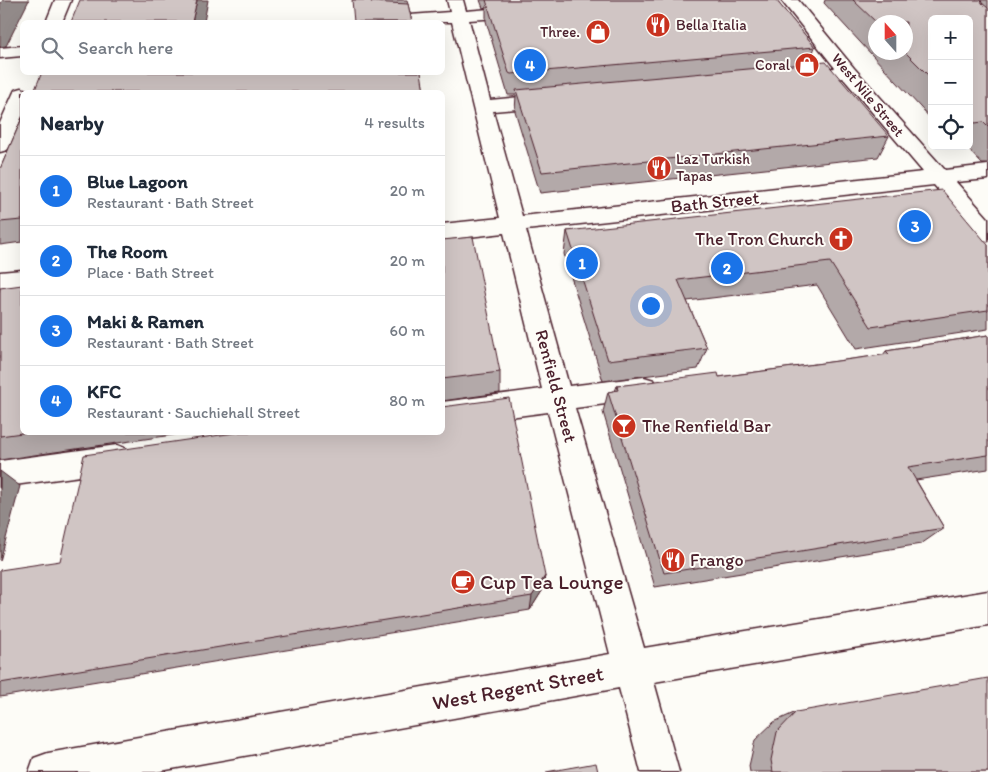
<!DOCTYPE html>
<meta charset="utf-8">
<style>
body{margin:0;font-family:Itim,sans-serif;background:#f2f2f3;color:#1f2937}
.controls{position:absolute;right:15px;top:15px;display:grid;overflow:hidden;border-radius:8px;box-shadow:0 5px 20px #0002}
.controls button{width:45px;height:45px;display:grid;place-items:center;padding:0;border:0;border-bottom:1px solid #e0e1e3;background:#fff;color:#1f2937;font:25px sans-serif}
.compass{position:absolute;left:868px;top:15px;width:45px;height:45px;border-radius:50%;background:#fff;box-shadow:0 5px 20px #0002;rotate:339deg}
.you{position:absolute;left:650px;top:305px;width:18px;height:18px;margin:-12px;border:4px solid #fff;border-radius:50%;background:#1a73e8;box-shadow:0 0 0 8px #1a73e833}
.badge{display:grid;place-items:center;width:32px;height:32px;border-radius:50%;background:#1a73e8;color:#fff;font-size:16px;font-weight:700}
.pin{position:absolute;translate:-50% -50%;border:2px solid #fff;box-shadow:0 1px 5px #0006}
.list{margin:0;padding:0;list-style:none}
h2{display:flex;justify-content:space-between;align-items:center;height:65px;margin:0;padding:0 20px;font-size:21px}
h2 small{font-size:16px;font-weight:400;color:#747a83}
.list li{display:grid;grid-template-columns:32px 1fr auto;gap:15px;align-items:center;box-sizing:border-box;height:70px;padding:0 20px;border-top:1px solid #e0e1e3}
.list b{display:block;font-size:19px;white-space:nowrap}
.list p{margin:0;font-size:16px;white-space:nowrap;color:#747a83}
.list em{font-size:16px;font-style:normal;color:#747a83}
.icon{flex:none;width:28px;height:28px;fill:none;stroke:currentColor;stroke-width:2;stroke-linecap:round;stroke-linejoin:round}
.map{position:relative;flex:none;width:988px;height:772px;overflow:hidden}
.search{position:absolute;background:#fff;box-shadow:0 5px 20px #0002;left:20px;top:20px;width:425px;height:55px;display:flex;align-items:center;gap:12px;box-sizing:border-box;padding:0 18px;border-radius:8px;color:#747a83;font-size:19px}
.panel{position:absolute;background:#fff;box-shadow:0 5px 20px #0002;left:20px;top:90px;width:425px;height:345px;border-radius:8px}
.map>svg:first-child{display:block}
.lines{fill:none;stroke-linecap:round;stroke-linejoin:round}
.minor-casing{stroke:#4a1f2b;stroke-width:3}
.minor{fill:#fdfcf7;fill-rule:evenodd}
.wall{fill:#b3a9a9;stroke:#4a1f2b;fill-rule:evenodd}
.shaded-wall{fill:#928a89;stroke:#4a1f2b}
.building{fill:#d0c5c4;stroke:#4a1f2b}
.labels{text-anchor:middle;stroke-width:4;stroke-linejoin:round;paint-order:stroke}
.far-poi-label{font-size:15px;fill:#4a1f2b;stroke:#fdfcf7;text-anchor:start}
.far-street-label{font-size:15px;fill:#4a1f2b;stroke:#fdfcf7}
.street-label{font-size:18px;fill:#4a1f2b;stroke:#fdfcf7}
.poi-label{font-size:18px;fill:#4a1f2b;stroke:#fdfcf7;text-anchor:start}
.near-poi-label{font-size:21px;fill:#4a1f2b;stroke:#fdfcf7;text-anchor:start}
.near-street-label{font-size:21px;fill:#4a1f2b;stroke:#fdfcf7}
</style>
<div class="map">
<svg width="988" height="772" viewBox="0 0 988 772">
<rect width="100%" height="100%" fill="#fdfcf7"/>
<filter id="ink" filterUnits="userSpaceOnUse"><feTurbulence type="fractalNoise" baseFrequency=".02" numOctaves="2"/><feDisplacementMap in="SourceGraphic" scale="10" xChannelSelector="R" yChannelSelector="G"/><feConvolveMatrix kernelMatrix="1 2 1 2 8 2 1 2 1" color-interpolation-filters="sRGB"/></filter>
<g filter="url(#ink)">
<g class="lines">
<defs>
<g id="minor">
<polygon points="55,0 71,0 62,22 46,22"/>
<polygon points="447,0 463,0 466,11 525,6 531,8 533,11 531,14 525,16 469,20 490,100 553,94 560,96 563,100 560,104 553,106 493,111 522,216 923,172 843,78 800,83 793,81 791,77 793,73 835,68 781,0 798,0 854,68 945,170 988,165 988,179 956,182 988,218 988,241 980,239 934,185 526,230 569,386 644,377 654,380 658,388 654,396 644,399 575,408 644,648 988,591 988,625 654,682 679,772 641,772 619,688 155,772 29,772 34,758 48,753 610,654 548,412 442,426 442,402 542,389 504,233 442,240 442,224 500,218 452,22 376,22 378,18 384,17 450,12"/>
<polygon points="22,46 22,56 0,58 0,48"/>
<polygon points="22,88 30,92 22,92 22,116 10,146 7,150 0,152 0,123 13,94 15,90"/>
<polygon points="22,270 22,288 0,290 0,272"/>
<polygon points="117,445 127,449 132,458 127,467 117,471 0,487 0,461"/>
</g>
</defs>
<use href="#minor" class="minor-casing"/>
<use href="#minor" class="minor"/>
</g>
<g class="wall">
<polygon points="352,0 407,0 412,22"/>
<polygon points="480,0 776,0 815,47 809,63 889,136 878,157 540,193 515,111 516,95 508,95 486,21 486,7 483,8"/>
<path d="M825 0H988V164H982L966 147 958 148 956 146H969V19H932V120L824 3ZM876 22 906 52H876Z"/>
<polygon points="22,118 22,242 0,245 0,169"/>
<polygon points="567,231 988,245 988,329 856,349 817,285 687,301 707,348 698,369 603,381 564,254"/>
<polygon points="442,240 500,372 500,393 442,401"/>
<polygon points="0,288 22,432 193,432 0,460"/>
<polygon points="988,335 988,469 916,480 944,528 921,544 655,587 603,412 608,392 615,391 617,386 719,377 883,355 886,351"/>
<polygon points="0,570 545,576 542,591 530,610 0,697"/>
<polygon points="796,712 988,772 750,772 749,766 755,740 774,722"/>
</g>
<g class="shaded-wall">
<polygon points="3,0 29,0 6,46 0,47 0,5"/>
<polygon points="197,0 208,0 204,22 192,22"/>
<polygon points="0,471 20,486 0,561"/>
<polygon points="545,576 542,591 530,610 532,596"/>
</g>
<g class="building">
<polygon points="80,0 197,0 192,22 71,22"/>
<polygon points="352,0 372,0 371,2 408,4 412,22 354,22"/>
<polygon points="486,0 776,0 815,47 511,74 509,73"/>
<polygon points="853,0 981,0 982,3 988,8 988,127 983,122 975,123 969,117 969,19 932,19 932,79 905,52 906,22 876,22"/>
<polygon points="826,62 889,136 542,172 516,90"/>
<polygon points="42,72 421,72 424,92 34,92"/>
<polygon points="22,118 22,220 0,222 0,169"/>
<polygon points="942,190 988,245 988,310 871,327 830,262 678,280 707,348 608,360 567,231"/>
<polygon points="473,237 500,372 442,379 442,240"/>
<polygon points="22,285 22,432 29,432 0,436 0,288"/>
<polygon points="988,335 988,455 908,467 944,528 664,573 608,392 618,390 617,386 718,373 719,377 889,354 886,351"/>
<polygon points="509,398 545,576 532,596 0,683 0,570 60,561 84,455 241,432 442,432 442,407"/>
<polygon points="988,678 988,772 773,772 771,760 777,732 796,712"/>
<polygon points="596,763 598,772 546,772"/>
</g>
</g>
<defs>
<symbol id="restaurant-disc" viewBox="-11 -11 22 22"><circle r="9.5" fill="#c8321e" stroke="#fdfcf7"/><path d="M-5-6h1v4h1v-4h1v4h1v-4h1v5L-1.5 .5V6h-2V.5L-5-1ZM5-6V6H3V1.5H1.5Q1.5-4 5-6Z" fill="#fff"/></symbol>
<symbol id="shop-disc" viewBox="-11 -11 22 22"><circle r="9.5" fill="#c8321e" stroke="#fdfcf7"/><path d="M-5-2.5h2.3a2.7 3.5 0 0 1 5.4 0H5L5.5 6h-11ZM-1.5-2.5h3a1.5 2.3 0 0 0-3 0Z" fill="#fff"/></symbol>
<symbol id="church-disc" viewBox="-11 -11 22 22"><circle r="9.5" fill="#c8321e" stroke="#fdfcf7"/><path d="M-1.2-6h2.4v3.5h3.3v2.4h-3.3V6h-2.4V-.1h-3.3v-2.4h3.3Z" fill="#fff"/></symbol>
<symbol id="bar-disc" viewBox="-11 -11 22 22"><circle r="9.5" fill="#c8321e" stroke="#fdfcf7"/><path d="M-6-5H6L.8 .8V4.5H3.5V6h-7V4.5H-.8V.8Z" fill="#fff"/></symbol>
<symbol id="cafe-disc" viewBox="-11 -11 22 22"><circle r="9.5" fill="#c8321e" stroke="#fdfcf7"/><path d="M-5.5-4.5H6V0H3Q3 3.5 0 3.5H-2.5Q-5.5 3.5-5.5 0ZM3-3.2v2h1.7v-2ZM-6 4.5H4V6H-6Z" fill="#fff"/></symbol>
</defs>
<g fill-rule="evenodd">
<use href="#restaurant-disc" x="644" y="11" width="28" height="28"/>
<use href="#shop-disc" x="584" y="18" width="28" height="28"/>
<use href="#shop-disc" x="793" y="51" width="28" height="28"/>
<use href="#restaurant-disc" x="645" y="154" width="28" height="28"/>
<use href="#church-disc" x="827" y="225" width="28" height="28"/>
<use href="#bar-disc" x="610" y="412" width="28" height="28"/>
<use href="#restaurant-disc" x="659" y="546" width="28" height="28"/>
<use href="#cafe-disc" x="449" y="568" width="28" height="28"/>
</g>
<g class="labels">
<g class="far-poi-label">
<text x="676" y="30">Bella Italia</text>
<text x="580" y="37" text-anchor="end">Three.</text>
<text x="790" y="70" text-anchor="end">Coral</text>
<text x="676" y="164">Laz Turkish<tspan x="676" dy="17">Tapas</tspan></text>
</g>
<g class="far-street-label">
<text transform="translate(868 95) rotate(50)" y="5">West Nile Street</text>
</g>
<g class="street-label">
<text transform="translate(715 202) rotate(-6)" y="6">Bath Street</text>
<text transform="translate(556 386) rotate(75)" y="6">Renfield Street</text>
</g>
<g class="poi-label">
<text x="824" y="245" text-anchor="end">The Tron Church</text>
<text x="642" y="432">The Renfield Bar</text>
<text x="690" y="566">Frango</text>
</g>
<g class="near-poi-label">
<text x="480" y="589">Cup Tea Lounge</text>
</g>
<g class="near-street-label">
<text transform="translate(518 688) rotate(-10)" y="7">West Regent Street</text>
</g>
</g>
</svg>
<div class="controls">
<button>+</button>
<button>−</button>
<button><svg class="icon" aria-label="locate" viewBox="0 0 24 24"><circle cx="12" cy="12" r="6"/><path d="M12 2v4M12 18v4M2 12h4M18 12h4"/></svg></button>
</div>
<svg class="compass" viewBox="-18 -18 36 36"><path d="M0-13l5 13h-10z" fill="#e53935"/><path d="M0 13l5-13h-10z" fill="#747a83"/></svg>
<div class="you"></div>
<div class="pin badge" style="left:582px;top:263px">1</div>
<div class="pin badge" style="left:727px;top:268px">2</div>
<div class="pin badge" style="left:915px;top:226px">3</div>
<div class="pin badge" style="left:530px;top:65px">4</div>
<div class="search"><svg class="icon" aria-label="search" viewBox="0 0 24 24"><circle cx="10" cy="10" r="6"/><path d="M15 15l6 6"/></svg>Search here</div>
<section class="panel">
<h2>Nearby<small>4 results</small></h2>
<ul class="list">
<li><span class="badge">1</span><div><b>Blue Lagoon</b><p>Restaurant · Bath Street</p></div><em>20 m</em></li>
<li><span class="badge">2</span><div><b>The Room</b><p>Place · Bath Street</p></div><em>20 m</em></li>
<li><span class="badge">3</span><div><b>Maki &amp; Ramen</b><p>Restaurant · Bath Street</p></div><em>60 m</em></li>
<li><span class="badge">4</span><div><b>KFC</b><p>Restaurant · Sauchiehall Street</p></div><em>80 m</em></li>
</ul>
</section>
</div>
